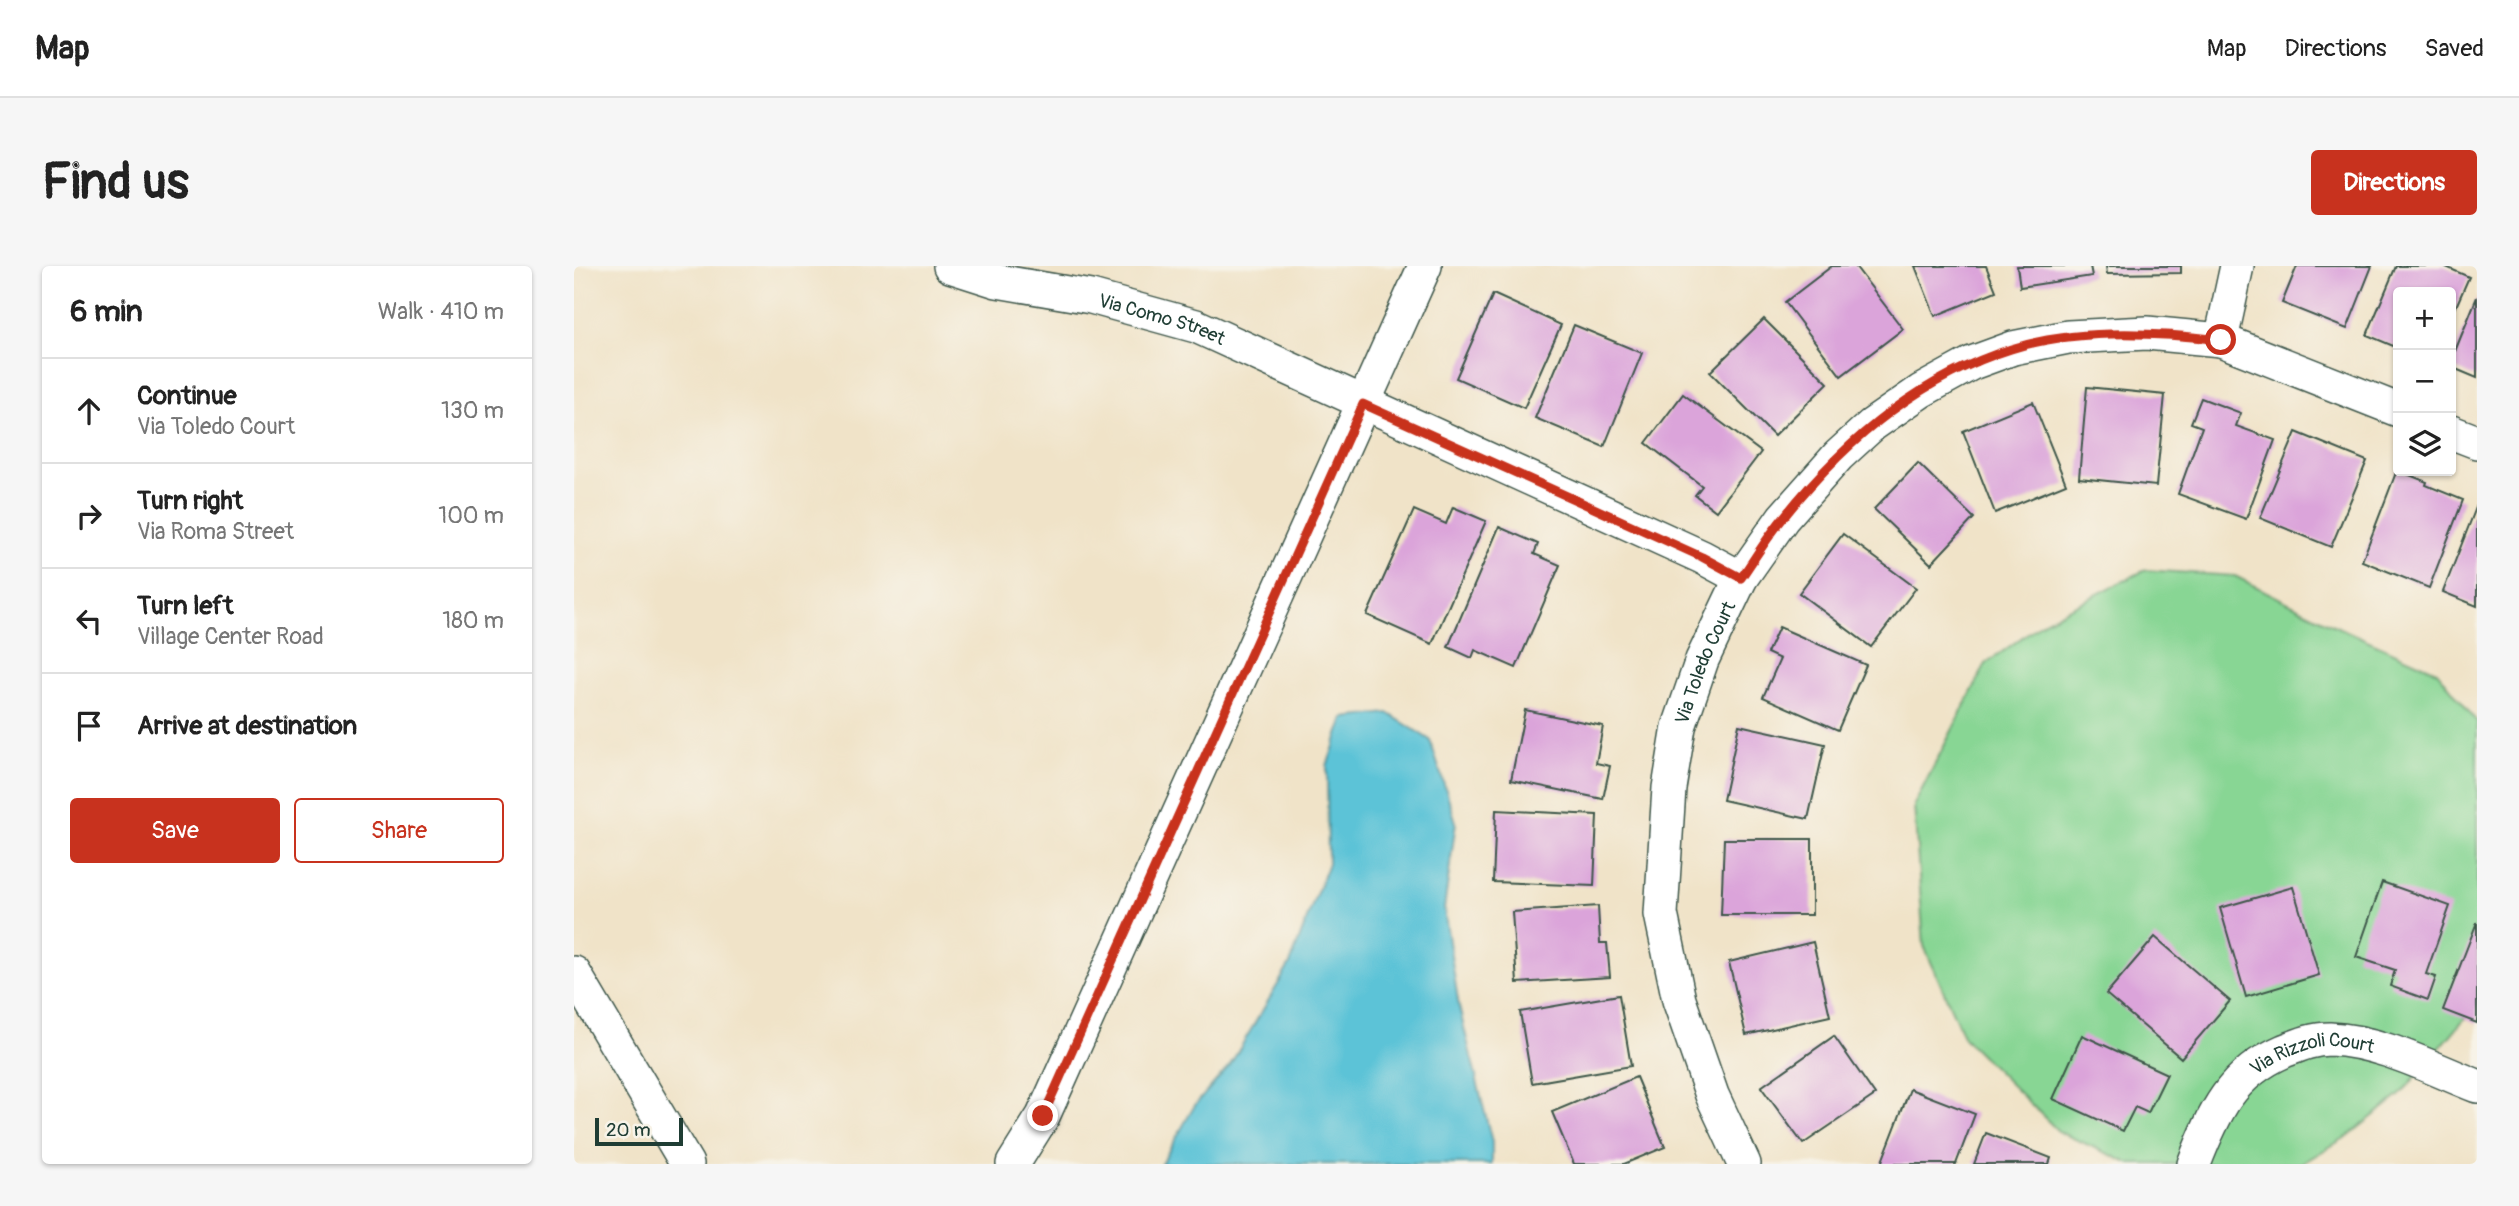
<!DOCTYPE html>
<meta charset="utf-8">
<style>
body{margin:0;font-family:Pangolin,sans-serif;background:#f6f6f6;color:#222}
.controls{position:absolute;right:21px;top:21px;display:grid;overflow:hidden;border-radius:7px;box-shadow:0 2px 5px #0004}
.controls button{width:63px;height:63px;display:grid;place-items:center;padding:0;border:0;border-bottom:2px solid #e0e0e0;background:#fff;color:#222;font:35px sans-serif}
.scale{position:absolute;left:21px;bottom:18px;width:88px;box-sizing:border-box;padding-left:7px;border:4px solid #1f3d34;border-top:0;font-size:19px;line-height:24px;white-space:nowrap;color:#1f3d34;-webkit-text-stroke:5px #f7f3e8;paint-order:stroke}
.stop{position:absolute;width:21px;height:21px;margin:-16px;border:5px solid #c8321e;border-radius:50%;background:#fff}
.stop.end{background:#c8321e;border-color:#fff;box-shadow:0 2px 7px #0008}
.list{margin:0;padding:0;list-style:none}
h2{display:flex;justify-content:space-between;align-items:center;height:91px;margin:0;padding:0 28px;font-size:30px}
h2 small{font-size:23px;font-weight:400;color:#767676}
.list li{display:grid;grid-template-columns:46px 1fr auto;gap:21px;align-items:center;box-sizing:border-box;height:105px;padding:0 28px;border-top:2px solid #e0e0e0}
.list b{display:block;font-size:26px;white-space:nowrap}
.list p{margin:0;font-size:23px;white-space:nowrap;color:#767676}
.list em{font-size:23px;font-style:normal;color:#767676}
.actions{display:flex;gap:14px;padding:21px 28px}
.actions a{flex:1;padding:16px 0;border:2px solid #c8321e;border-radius:7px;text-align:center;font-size:24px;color:#c8321e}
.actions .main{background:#c8321e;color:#fff}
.icon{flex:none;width:38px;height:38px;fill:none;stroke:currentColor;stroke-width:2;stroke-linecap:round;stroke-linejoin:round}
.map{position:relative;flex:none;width:1903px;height:898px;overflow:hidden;border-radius:7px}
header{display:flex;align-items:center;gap:42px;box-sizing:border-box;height:98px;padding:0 35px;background:#fff;border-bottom:2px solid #e0e0e0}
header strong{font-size:33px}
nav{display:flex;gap:38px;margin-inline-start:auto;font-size:24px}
.intro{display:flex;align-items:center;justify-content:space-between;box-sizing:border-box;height:168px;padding:0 42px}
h1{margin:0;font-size:49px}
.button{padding:18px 32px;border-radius:7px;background:#c8321e;color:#fff;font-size:24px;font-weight:700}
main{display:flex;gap:42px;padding:0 42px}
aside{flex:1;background:#fff;border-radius:7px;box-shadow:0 2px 5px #0004}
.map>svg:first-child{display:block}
.green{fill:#88d694;stroke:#548a64;stroke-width:2}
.water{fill:#5bc3d7;stroke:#3d8086;stroke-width:2}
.building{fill:#dba4da}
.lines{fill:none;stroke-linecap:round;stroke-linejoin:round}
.minor-casing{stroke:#3e564a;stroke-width:36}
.minor{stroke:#fff;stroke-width:33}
.route{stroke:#c8321e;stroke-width:9}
.labels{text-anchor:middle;stroke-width:5;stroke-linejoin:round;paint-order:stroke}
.street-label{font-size:19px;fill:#1f3d34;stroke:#f7f3e8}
</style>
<header>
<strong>Map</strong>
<nav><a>Map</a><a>Directions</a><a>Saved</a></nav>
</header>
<div class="intro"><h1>Find us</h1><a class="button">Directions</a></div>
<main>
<aside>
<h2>6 min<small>Walk · 410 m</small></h2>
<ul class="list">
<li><svg class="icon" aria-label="ahead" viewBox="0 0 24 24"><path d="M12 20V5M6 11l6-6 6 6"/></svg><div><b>Continue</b><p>Via Toledo Court</p></div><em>130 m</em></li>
<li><svg class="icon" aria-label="right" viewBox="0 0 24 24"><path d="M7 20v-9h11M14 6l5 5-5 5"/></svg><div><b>Turn right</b><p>Via Roma Street</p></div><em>100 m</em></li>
<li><svg class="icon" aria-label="left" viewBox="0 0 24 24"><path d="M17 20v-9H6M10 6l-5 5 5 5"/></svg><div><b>Turn left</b><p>Village Center Road</p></div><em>180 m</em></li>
<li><svg class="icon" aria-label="arrive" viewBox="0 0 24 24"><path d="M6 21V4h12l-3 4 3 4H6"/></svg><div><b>Arrive at destination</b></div></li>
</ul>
<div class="actions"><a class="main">Save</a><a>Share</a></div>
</aside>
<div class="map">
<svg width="1903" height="898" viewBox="0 0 1903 898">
<rect width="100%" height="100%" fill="#f7f3e8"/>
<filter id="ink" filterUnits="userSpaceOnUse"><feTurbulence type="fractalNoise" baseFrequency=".0143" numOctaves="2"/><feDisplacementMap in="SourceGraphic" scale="14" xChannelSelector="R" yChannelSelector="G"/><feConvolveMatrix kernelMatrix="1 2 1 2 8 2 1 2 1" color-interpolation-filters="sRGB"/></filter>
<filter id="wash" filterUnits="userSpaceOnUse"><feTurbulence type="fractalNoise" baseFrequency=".00686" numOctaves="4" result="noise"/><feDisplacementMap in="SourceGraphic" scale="28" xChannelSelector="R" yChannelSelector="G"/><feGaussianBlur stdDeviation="1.57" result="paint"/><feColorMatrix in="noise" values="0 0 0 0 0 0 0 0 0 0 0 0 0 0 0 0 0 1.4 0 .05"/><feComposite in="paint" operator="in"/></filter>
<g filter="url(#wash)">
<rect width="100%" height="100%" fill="#f0e3c8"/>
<polygon class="green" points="1571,304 1661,310 1759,359 1863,405 1903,456 1903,738 1826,829 1774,870 1727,898 1557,898 1485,866 1390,772 1350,680 1340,539 1412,398 1470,355"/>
<polygon class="water" points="814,447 856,474 882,556 870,643 885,741 918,876 918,898 587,898 621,839 656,799 716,698 754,597 753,500 770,452"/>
<g id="blocks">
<g class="building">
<polygon points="1258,0 1281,0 1329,63 1267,110 1211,36"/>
<polygon points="1341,0 1412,0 1422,25 1361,50"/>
<polygon points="1443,0 1516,0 1518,10 1446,21"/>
<polygon points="1532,0 1607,0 1607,7 1533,8"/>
<polygon points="1723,0 1798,0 1773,63 1708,37"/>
<polygon points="1822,0 1870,0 1895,11 1877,52 1877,26 1824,26 1824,82 1793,69"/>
<polygon points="919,28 987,59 950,142 882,112"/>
<polygon points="1903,31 1903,112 1877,101 1877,95"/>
<polygon points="1190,53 1254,117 1200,170 1136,106"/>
<polygon points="1000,59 1068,87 1030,181 961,152"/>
<polygon points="1513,121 1591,129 1582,220 1505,212"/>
<polygon points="1109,128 1187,186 1142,245 1121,229 1128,220 1072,177"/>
<polygon points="1627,132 1667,147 1662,160 1701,174 1672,253 1604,228 1628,161 1617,157"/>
<polygon points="1459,136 1492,218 1421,247 1389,165"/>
<polygon points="1722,166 1793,195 1757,281 1686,252"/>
<polygon points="1344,197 1400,252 1357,298 1300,243"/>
<polygon points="1823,204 1853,216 1852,219 1889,234 1855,322 1788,295"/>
<polygon points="1903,239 1903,340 1869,326"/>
<polygon points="879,241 912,255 858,378 793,349 840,244 872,258"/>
<polygon points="925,261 964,278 960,288 986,299 942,402 901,384 898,392 874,381"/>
<polygon points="1269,268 1342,322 1297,381 1225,327"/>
<polygon points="1205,361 1292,399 1264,464 1189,431 1206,393 1193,387"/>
<polygon points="951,444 1029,460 1022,497 1036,500 1029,533 937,514"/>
<polygon points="1165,459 1251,478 1234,553 1149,534"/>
<polygon points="922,544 1023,549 1020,620 919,616"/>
<polygon points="1150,573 1238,573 1238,649 1147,649"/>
<polygon points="1808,616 1876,640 1852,708 1862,711 1854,734 1816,720 1821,704 1782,691"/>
<polygon points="1719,621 1745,709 1672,731 1646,642"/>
<polygon points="1024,640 1026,677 1033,677 1036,711 943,717 938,646"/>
<polygon points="1903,656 1903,757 1869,744"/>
<polygon points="1581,671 1656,735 1607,792 1532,728"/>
<polygon points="1239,676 1256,750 1172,769 1155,696"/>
<polygon points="1045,729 1057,800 958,817 946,746"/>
<polygon points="1508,769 1593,808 1574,847 1561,841 1549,865 1479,833"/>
<polygon points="1260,770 1301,829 1229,878 1187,821"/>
<polygon points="1062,811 1091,881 1050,898 1000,898 978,846"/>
<polygon points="1336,823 1401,848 1382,898 1307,898"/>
<polygon points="1412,867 1477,892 1475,898 1400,898"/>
</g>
</g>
</g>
<g filter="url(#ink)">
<use href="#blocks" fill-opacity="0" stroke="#3e564a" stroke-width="2"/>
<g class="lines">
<defs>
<g id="minor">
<path id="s1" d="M376 0 423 15 517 31 622 60 1128 291 1167 312"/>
<polyline points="1647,74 1663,0"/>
<polyline points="1877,166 1903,176"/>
<polyline points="0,707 113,898"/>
<polyline points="439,898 469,850 851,0"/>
<path id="s2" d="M1170 898 1138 829 1105 734 1087 648 1095 522 1105 461 1128 394 1167 312 1209 252 1264 190 1298 159 1347 125 1398 97 1439 82 1494 71 1573 67 1647 74 1824 144"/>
<path id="s3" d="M1620 898C1640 846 1657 808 1710 785 1725 779 1739 773 1756 773 1806 775 1857 802 1903 820"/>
</g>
</defs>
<use href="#minor" class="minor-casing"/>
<use href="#minor" class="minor"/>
</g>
</g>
<g class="lines" filter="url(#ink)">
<path class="route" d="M469 850 789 138 1128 291 1167 312C1181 292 1194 270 1210 251 1269 177 1345 112 1437 83 1501 62 1581 66 1647 74"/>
</g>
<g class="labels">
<g class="street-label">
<text dy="7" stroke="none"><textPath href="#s1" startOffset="219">Via Como Street</textPath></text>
<text dy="7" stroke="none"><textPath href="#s2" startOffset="522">Via Toledo Court</textPath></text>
<text dy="7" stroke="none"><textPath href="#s3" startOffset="177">Via Rizzoli Court</textPath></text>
</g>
</g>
</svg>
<div class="controls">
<button>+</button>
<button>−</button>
<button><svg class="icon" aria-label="layers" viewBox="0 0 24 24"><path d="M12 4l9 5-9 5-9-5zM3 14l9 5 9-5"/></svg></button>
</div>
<div class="scale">20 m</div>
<div class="stop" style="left:1647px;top:74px"></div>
<div class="stop end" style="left:469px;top:850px"></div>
</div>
</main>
